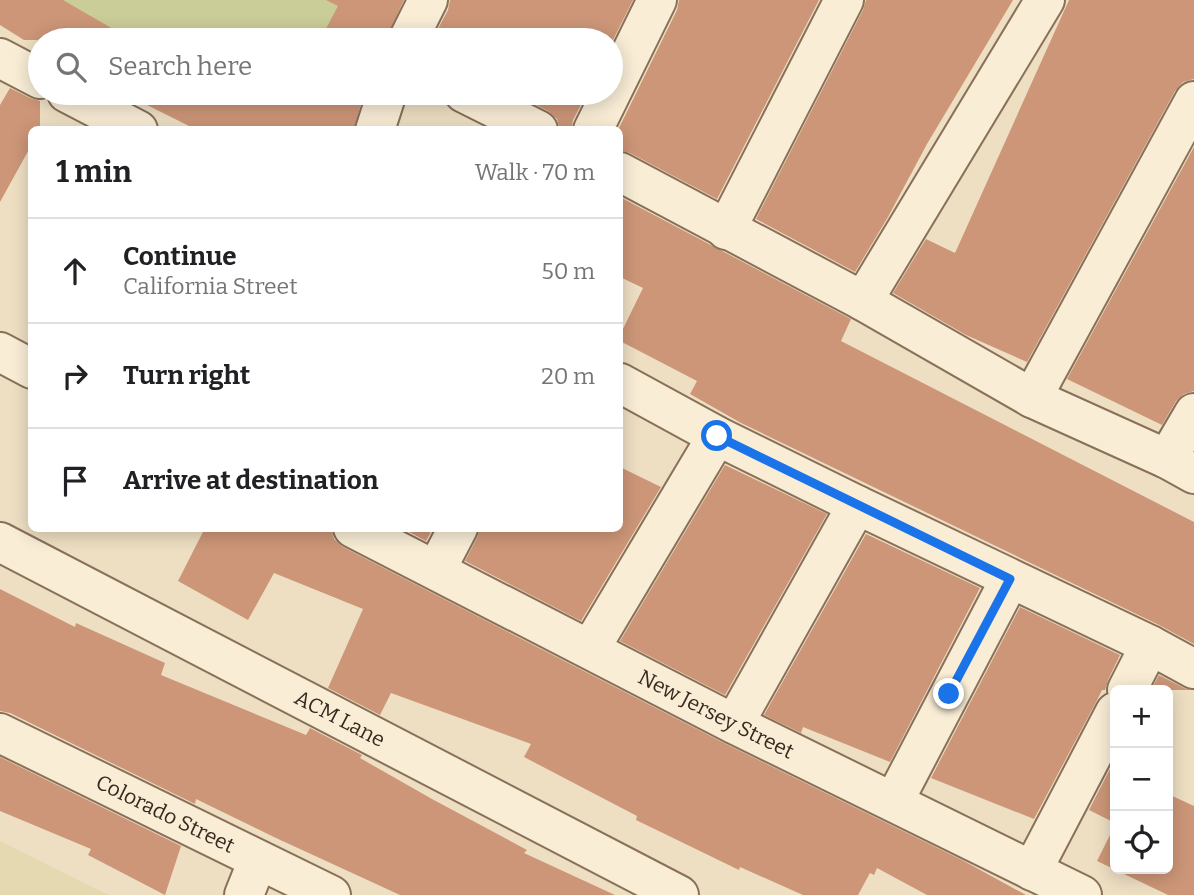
<!DOCTYPE html>
<meta charset="utf-8">
<style>
body{margin:0;font-family:Bitter,serif;background:#f2f2f2;color:#202124}
.controls{position:absolute;right:21px;bottom:21px;display:grid;overflow:hidden;border-radius:10px;box-shadow:0 4px 18px #0003}
.controls button{width:63px;height:63px;display:grid;place-items:center;padding:0;border:0;border-bottom:2px solid #e0e0e0;background:#fff;color:#202124;font:35px sans-serif}
.stop{position:absolute;width:21px;height:21px;margin:-16px;border:5px solid #1a73e8;border-radius:50%;background:#fff}
.stop.end{background:#1a73e8;border-color:#fff;box-shadow:0 2px 7px #0008}
.list{margin:0;padding:0;list-style:none}
h2{display:flex;justify-content:space-between;align-items:center;height:91px;margin:0;padding:0 28px;font-size:30px}
h2 small{font-size:23px;font-weight:400;color:#757577}
.list li{display:grid;grid-template-columns:46px 1fr auto;gap:21px;align-items:center;box-sizing:border-box;height:105px;padding:0 28px;border-top:2px solid #e0e0e0}
.list b{display:block;font-size:26px;white-space:nowrap}
.list p{margin:0;font-size:23px;white-space:nowrap;color:#757577}
.list em{font-size:23px;font-style:normal;color:#757577}
.icon{flex:none;width:38px;height:38px;fill:none;stroke:currentColor;stroke-width:2;stroke-linecap:round;stroke-linejoin:round}
.map{position:relative;flex:none;width:1194px;height:895px;overflow:hidden}
.search{position:absolute;background:#fff;box-shadow:0 4px 18px #0003;left:28px;top:28px;width:595px;height:77px;display:flex;align-items:center;gap:18px;box-sizing:border-box;padding:0 24px;border-radius:38px;color:#757577;font-size:26px}
.panel{position:absolute;background:#fff;box-shadow:0 4px 18px #0003;left:28px;top:126px;width:595px;height:406px;border-radius:10px}
.map>svg:first-child{display:block}
.farmland{fill:#e4d9b0}
.green{fill:#cacd97}
.building{fill:#cd9678}
.lines{fill:none;stroke-linecap:round;stroke-linejoin:round}
.minor-casing{stroke:#897059;stroke-width:42}
.minor{stroke:#f9edd6;stroke-width:38}
.route{stroke:#1a73e8;stroke-width:9}
.labels{text-anchor:middle;stroke-width:6;stroke-linejoin:round;paint-order:stroke}
.street-label{font-size:21px;fill:#38291e;stroke:#f6e9d2}
</style>
<div class="map">
<svg width="1194" height="895" viewBox="0 0 1194 895">
<rect width="100%" height="100%" fill="#eedfc3"/>
<polygon class="farmland" points="0,841 109,895 0,895"/>
<polygon class="green" points="60,0 372,0 353,40 131,40"/>
<g class="building">
<polygon points="0,0 63,0 132,40 40,40 40,54 32,50 38,40 24,40 0,25"/>
<polygon points="326,0 404,0 388,34 380,30 379,40 320,40 338,6"/>
<polygon points="450,0 633,0 611,44 611,40 432,40 448,10"/>
<polygon points="679,0 819,0 717,199 630,153 620,150 620,130 618,130 677,10"/>
<polygon points="866,0 1013,0 927,144 888,217 855,272 756,219 863,10"/>
<polygon points="1069,0 1194,0 1194,79 1183,82 1175,91 1027,362 966,335 893,293 926,239 955,253"/>
<polygon points="10,88 30,98 40,101 40,127 39,130 32,130 32,144 0,202 0,105"/>
<polygon points="123,93 364,93 354,130 197,130"/>
<polygon points="512,93 587,93 573,120 571,130 560,130 557,119 548,111"/>
<polygon points="1194,147 1194,391 1184,394 1176,401 1162,425 1067,379"/>
<polygon points="620,197 851,319 841,341 1194,522 1194,644 1159,625 741,423 690,394 697,381 620,341 620,335 643,288 620,277"/>
<polygon points="725,465 827,514 725,695 620,641"/>
<polygon points="620,467 661,487 581,621 465,561 477,538 480,528 620,528"/>
<polygon points="205,528 331,528 334,539 343,547 724,743 962,860 1026,895 927,895 877,868 874,875 870,873 858,895 803,895 740,867 739,870 636,820 637,816 524,757 531,744 391,693 380,715 328,688 363,609 274,573 248,620 178,581"/>
<polygon points="402,528 433,528 426,541"/>
<polygon points="866,534 980,588 890,762 803,727 801,733 764,715"/>
<polygon points="0,589 75,627 76,623 165,663 161,675 306,735 310,728 362,755 360,758 432,799 527,850 524,853 615,895 400,895 276,838 196,799 195,804 10,713 0,711"/>
<polygon points="1020,607 1120,655 1108,680 1105,690 1102,690 1096,702 1034,819 931,778"/>
<polygon points="1159,675 1184,688 1192,690 1151,690"/>
<polygon points="0,757 181,846 165,895 88,855 91,849 0,811"/>
<polygon points="1110,769 1115,771 1115,823 1089,810"/>
<polygon points="1168,794 1194,806 1194,895 1168,895 1097,861 1115,825 1115,869 1168,869"/>
</g>
<g class="lines">
<defs>
<g id="minor">
<polyline points="408,40 428,0"/>
<polyline points="0,58 40,79"/>
<polyline points="67,93 138,130"/>
<polyline points="464,93 538,130"/>
<polyline points="375,130 387,93"/>
<polyline points="593,130 657,0"/>
<polyline points="620,172 863,301 1032,398 1167,459 1194,474"/>
<polyline points="726,230 844,0"/>
<polyline points="863,301 1045,0"/>
<polyline points="0,352 32,369"/>
<polyline points="620,383 717,436 857,505 1150,645 1194,669"/>
<polyline points="1032,398 1194,101"/>
<polyline points="1167,459 1194,413"/>
<path id="s1" d="M353 528 734 724 1082 895"/>
<path id="s2" d="M0 542 679 895"/>
<polyline points="436,570 458,528"/>
<polyline points="590,649 717,436"/>
<polyline points="1127,690 1150,645"/>
<polyline points="734,724 857,505"/>
<path id="s3" d="M0 733 331 895"/>
<polyline points="894,801 1010,579"/>
<polyline points="1032,871 1115,712"/>
<polyline points="244,895 258,860"/>
</g>
</defs>
<use href="#minor" class="minor-casing"/>
<use href="#minor" class="minor"/>
</g>
<g class="lines">
<polyline class="route" points="717,436 1010,579 949,694"/>
</g>
<g class="labels">
<g class="street-label">
<text dy="7" stroke="none"><textPath href="#s1" startOffset="408">New Jersey Street</textPath></text>
<text dy="7" stroke="none"><textPath href="#s2" startOffset="383">ACM Lane</textPath></text>
<text dy="7" stroke="none"><textPath href="#s3" startOffset="184">Colorado Street</textPath></text>
</g>
</g>
</svg>
<div class="controls">
<button>+</button>
<button>−</button>
<button><svg class="icon" aria-label="locate" viewBox="0 0 24 24"><circle cx="12" cy="12" r="6"/><path d="M12 2v4M12 18v4M2 12h4M18 12h4"/></svg></button>
</div>
<div class="stop" style="left:717px;top:436px"></div>
<div class="stop end" style="left:949px;top:694px"></div>
<div class="search"><svg class="icon" aria-label="search" viewBox="0 0 24 24"><circle cx="10" cy="10" r="6"/><path d="M15 15l6 6"/></svg>Search here</div>
<section class="panel">
<h2>1 min<small>Walk · 70 m</small></h2>
<ul class="list">
<li><svg class="icon" aria-label="ahead" viewBox="0 0 24 24"><path d="M12 20V5M6 11l6-6 6 6"/></svg><div><b>Continue</b><p>California Street</p></div><em>50 m</em></li>
<li><svg class="icon" aria-label="right" viewBox="0 0 24 24"><path d="M7 20v-9h11M14 6l5 5-5 5"/></svg><div><b>Turn right</b></div><em>20 m</em></li>
<li><svg class="icon" aria-label="arrive" viewBox="0 0 24 24"><path d="M6 21V4h12l-3 4 3 4H6"/></svg><div><b>Arrive at destination</b></div></li>
</ul>
</section>
</div>
